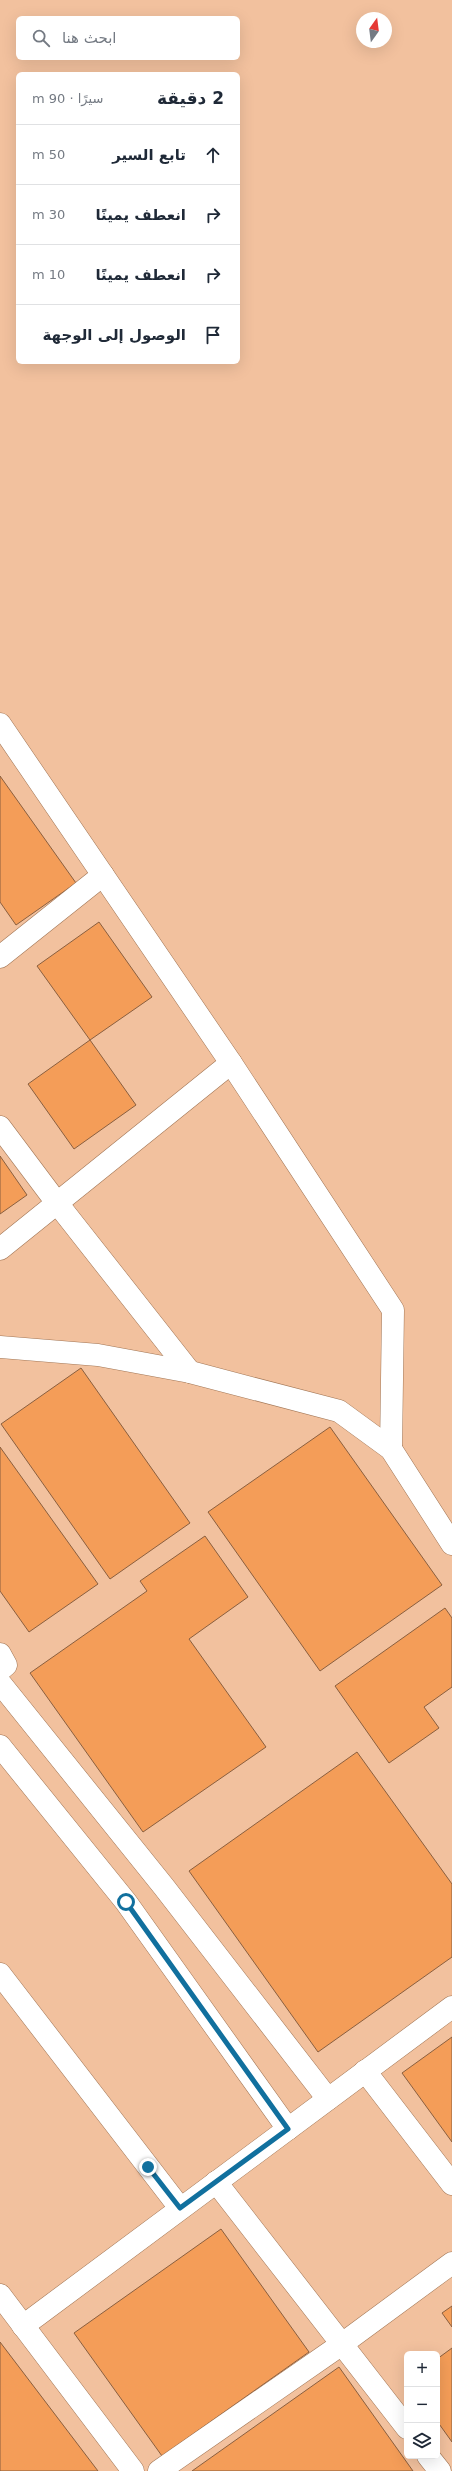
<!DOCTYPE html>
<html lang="ar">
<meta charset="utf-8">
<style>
body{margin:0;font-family:"DejaVu Sans",Cairo,sans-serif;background:#f6f6f7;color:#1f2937;direction:rtl}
.controls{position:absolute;right:12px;bottom:12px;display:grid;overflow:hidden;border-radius:6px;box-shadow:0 4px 16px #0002}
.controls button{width:36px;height:36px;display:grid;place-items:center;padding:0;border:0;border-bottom:1px solid #e0e1e3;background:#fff;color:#1f2937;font:20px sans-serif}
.compass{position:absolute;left:356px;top:12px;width:36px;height:36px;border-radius:50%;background:#fff;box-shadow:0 4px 16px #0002;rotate:14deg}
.stop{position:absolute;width:12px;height:12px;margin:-9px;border:3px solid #11709e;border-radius:50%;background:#fff}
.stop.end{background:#11709e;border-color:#fff;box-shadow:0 1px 4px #0008}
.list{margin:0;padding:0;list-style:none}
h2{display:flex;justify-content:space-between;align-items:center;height:52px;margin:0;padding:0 16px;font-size:17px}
h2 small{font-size:13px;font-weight:400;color:#747a83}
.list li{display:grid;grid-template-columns:26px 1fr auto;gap:12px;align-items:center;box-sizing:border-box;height:60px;padding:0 16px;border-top:1px solid #e0e1e3}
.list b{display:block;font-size:15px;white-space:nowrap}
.list em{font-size:13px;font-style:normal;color:#747a83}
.icon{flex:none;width:22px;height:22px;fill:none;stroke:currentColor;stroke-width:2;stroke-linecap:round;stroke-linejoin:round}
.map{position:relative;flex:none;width:452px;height:2471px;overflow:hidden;direction:ltr}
.search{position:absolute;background:#fff;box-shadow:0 4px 16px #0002;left:16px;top:16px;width:224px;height:44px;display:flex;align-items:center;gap:10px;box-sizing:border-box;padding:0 14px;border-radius:6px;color:#747a83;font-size:15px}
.panel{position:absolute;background:#fff;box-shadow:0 4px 16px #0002;left:16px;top:72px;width:224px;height:292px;border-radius:6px;direction:rtl}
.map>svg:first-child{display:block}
.building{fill:#f49d58;stroke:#8a5f3f}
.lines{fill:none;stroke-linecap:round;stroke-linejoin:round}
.minor-casing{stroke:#a27655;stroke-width:23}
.minor{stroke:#fff;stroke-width:22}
.route{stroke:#11709e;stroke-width:5}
</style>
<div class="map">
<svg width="452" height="2471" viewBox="0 0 452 2471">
<rect width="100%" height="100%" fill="#f2c19e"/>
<g class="building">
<polygon points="0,776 76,883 16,925 0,902"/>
<polygon points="99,922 152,997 90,1040 37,966"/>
<polygon points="90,1040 136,1105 74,1149 28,1084"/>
<polygon points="0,1156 27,1195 0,1214"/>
<polygon points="81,1368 190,1523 110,1579 1,1424"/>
<polygon points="330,1427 442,1585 320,1671 208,1512"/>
<polygon points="0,1447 98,1584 29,1632 0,1591"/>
<polygon points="205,1536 248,1597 189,1639 266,1747 143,1832 30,1673 147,1591 140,1581"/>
<polygon points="445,1608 452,1618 452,1687 424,1707 439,1728 389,1763 335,1686"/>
<polygon points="357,1752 452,1884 452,1957 318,2052 189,1871"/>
<polygon points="452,2037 452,2142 402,2073"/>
<polygon points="221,2229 309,2352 162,2456 74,2333"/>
<polygon points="452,2306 452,2327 442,2313"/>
<polygon points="0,2342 98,2471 0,2471"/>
<polygon points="452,2348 452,2442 437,2421 437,2359"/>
<polygon points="339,2367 413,2471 192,2471"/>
</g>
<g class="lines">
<defs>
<g id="minor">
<polyline points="0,724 231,1063 393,1310 391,1449"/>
<polyline points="0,957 103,875"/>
<polyline points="0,1127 57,1203 190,1372"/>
<polyline points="0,1249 231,1063"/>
<polyline points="0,1347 98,1355 190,1372 339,1411 391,1449 452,1544"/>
<polyline points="0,1654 6,1665 0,1670"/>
<polyline points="0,1683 164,1887 328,2099"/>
<polyline points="0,1746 126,1902 288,2129"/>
<polyline points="0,1974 180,2208"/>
<polyline points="365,2071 452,2184"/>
<polyline points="216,2182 407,2428"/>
<polyline points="0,2295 133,2471"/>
<polyline points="23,2326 452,2007"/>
<polyline points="428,2456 440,2471"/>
<polyline points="159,2471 342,2344 452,2263"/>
</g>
</defs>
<use href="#minor" class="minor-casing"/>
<use href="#minor" class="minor"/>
</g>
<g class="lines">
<polyline class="route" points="126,1902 288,2129 180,2208 148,2167"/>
</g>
</svg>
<div class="controls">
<button>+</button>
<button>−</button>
<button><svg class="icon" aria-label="layers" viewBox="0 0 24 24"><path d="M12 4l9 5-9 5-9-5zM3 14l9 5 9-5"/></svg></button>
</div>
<svg class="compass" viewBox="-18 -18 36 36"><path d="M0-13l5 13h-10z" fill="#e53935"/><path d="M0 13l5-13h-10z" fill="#747a83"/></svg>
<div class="stop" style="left:126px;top:1902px"></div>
<div class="stop end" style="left:148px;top:2167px"></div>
<div class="search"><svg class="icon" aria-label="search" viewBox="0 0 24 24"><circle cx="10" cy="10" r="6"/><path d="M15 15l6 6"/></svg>ابحث هنا</div>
<section class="panel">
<h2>2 دقيقة<small>سيرًا · 90 m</small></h2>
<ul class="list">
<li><svg class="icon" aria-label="ahead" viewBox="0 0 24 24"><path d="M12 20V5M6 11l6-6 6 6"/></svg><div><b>تابع السير</b></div><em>50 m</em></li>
<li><svg class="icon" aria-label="right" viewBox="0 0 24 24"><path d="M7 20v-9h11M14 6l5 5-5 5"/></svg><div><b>انعطف يمينًا</b></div><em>30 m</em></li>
<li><svg class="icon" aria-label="right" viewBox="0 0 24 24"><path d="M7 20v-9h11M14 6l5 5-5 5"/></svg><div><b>انعطف يمينًا</b></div><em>10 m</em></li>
<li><svg class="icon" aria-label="arrive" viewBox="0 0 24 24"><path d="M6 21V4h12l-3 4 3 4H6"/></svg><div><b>الوصول إلى الوجهة</b></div></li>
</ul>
</section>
</div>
